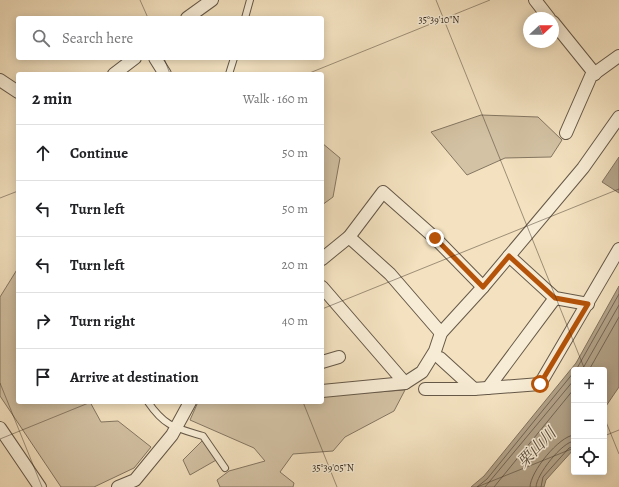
<!DOCTYPE html>
<meta charset="utf-8">
<style>
body{margin:0;font-family:Alegreya,"Noto Serif JP",serif;background:#f6f6f6;color:#202124}
.controls{position:absolute;right:12px;bottom:12px;display:grid;overflow:hidden;border-radius:4px;box-shadow:0 2px 10px #0003}
.controls button{width:36px;height:36px;display:grid;place-items:center;padding:0;border:0;border-bottom:1px solid #e0e0e0;background:#fff;color:#202124;font:20px sans-serif}
.compass{position:absolute;left:523px;top:12px;width:36px;height:36px;border-radius:50%;background:#fff;box-shadow:0 2px 10px #0003;rotate:68deg}
.stop{position:absolute;width:12px;height:12px;margin:-9px;border:3px solid #b45309;border-radius:50%;background:#fff}
.stop.end{background:#b45309;border-color:#fff;box-shadow:0 1px 4px #0008}
.list{margin:0;padding:0;list-style:none}
h2{display:flex;justify-content:space-between;align-items:center;height:52px;margin:0;padding:0 16px;font-size:17px}
h2 small{font-size:13px;font-weight:400;color:#757577}
.list li{display:grid;grid-template-columns:26px 1fr auto;gap:12px;align-items:center;box-sizing:border-box;height:56px;padding:0 16px;border-top:1px solid #e0e0e0}
.list b{display:block;font-size:15px;white-space:nowrap}
.list em{font-size:13px;font-style:normal;color:#757577}
.icon{flex:none;width:22px;height:22px;fill:none;stroke:currentColor;stroke-width:2;stroke-linecap:round;stroke-linejoin:round}
.map{position:relative;flex:none;width:619px;height:487px;overflow:hidden}
.search{position:absolute;background:#fff;box-shadow:0 2px 10px #0003;left:16px;top:16px;width:308px;height:44px;display:flex;align-items:center;gap:10px;box-sizing:border-box;padding:0 14px;border-radius:4px;color:#757577;font-size:15px}
.panel{position:absolute;background:#fff;box-shadow:0 2px 10px #0003;left:16px;top:72px;width:308px;height:332px;border-radius:4px}
.map>svg:first-child{display:block}
.green{fill:#d3c2a4;stroke:#847662}
.water{fill:#b3a389;stroke:#81735f}
.lines{fill:none;stroke-linecap:round;stroke-linejoin:round}
.shore{stroke:#746654;stroke-width:1}
.service-casing{stroke:#655848;stroke-width:8}
.minor-casing{stroke:#655848;stroke-width:14}
.service{stroke:#f7ecd5;stroke-width:6}
.minor{stroke:#f7ecd5;stroke-width:12}
.route{stroke:#b45309;stroke-width:5}
.ticks{fill:none;stroke:#362a20;stroke-width:1;stroke-opacity:0.45}
.labels{text-anchor:middle;stroke-width:3;stroke-linejoin:round;paint-order:stroke}
.water-label{font-size:16px;font-style:italic;fill:#5c4e40;stroke:#f7ecd5}
.ticks-label{font-size:10px;text-anchor:middle;fill:#362a20;stroke:#f7ecd5;stroke-width:3;stroke-linejoin:round;paint-order:stroke}
</style>
<div class="map">
<svg width="619" height="487" viewBox="0 0 619 487">
<rect width="100%" height="100%" fill="#f3e1bf"/>
<filter id="stains"><feTurbulence type="fractalNoise" baseFrequency=".005" numOctaves="4"/><feColorMatrix values="0 0 0 0 .2 0 0 0 0 .09 0 0 0 0 .02 0 0 0 .5 -.17"/></filter>
<radialGradient id="worn" r=".72"><stop offset=".6" stop-color="#630" stop-opacity="0"/><stop offset="1" stop-color="#630" stop-opacity=".3"/></radialGradient>
<g class="green">
<polygon points="481,115 538,117 562,140 551,157 505,158 467,175 431,132"/>
<polygon points="322,143 340,158 333,197 322,205"/>
<polygon points="18,268 18,402 90,402 101,422 118,421 151,447 134,468 94,487 61,487 0,396 0,297"/>
<polygon points="405,390 394,411 345,437 333,451 293,454 280,472 294,483 293,487 220,487 217,480 229,471 265,461 254,448 190,420 198,402 322,402 322,396"/>
<polygon points="204,439 218,459 190,475 183,460"/>
</g>
<g class="water">
<polygon points="619,157 619,193 602,182"/>
<polygon points="619,286 619,387 604,409 604,370 574,370 574,449 546,480 544,487 471,487 484,476 576,363"/>
</g>
<g class="lines">
<g class="shore">
<polyline points="576,370 619,294"/>
<polyline points="582,370 619,305"/>
<polyline points="589,370 619,317"/>
<polyline points="477,487 487,479 574,372"/>
<polyline points="485,487 574,380"/>
<polyline points="494,487 574,389"/>
<path d="M530 487C530 472 559 436 574 435"/>
<path d="M536 487C536 475 562 442 574 441"/>
<polyline points="541,487 543,477 569,448 574,447"/>
</g>
<defs>
<g id="service">
<polyline points="245,18 250,0"/>
<polyline points="229,74 234,58"/>
<path d="M148 402C165 427 176 428 203 436L225 468"/>
</g>
<g id="minor">
<polyline points="535,0 549,18"/>
<polyline points="187,18 212,0"/>
<polyline points="553,22 595,74"/>
<polyline points="155,58 165,74"/>
<polyline points="114,74 135,58"/>
<polyline points="0,80 18,92"/>
<polyline points="566,133 591,76 619,56"/>
<polyline points="349,237 390,274 441,333"/>
<polyline points="509,256 555,298 588,304"/>
<polyline points="322,259 349,237 383,192 435,238 483,287"/>
<polyline points="322,287 405,383"/>
<polyline points="440,358 474,389"/>
<polyline points="322,362 339,357"/>
<polyline points="488,388 555,298"/>
<polyline points="425,389 474,389 540,384 619,249"/>
<polyline points="322,391 405,383 422,372 435,351 441,333 483,287 583,168 619,117"/>
<polyline points="0,428 40,487"/>
<polyline points="118,487 135,480 172,435 190,402"/>
</g>
</defs>
<use href="#service" class="service-casing"/>
<use href="#minor" class="minor-casing"/>
<use href="#service" class="service"/>
<use href="#minor" class="minor"/>
</g>
<g class="lines">
<polyline class="route" points="435,238 483,287 509,256 555,298 588,304 540,384"/>
</g>
<path class="ticks" d="M140 0 148 18M436 0 585 370M164 58 170 74M307 74 490 0M0 198 18 191M322 309 619 189M0 383 42 487M303 402 337 487M604 417 619 454M604 436 619 430M0 439 91 402M477 487 574 448"/>
<g class="labels">
<g class="water-label">
<text transform="translate(536 447) rotate(-46)" y="6">栗山川</text>
</g>
</g>
<g class="ticks-label">
<text x="439" y="23">35°39'10"N</text>
<text x="333" y="471">35°39'05"N</text>
</g>
<rect width="100%" height="100%" filter="url(#stains)"/>
<rect width="100%" height="100%" fill="url(#worn)"/>
</svg>
<div class="controls">
<button>+</button>
<button>−</button>
<button><svg class="icon" aria-label="locate" viewBox="0 0 24 24"><circle cx="12" cy="12" r="6"/><path d="M12 2v4M12 18v4M2 12h4M18 12h4"/></svg></button>
</div>
<svg class="compass" viewBox="-18 -18 36 36"><path d="M0-13l5 13h-10z" fill="#e53935"/><path d="M0 13l5-13h-10z" fill="#757577"/></svg>
<div class="stop" style="left:540px;top:384px"></div>
<div class="stop end" style="left:435px;top:238px"></div>
<div class="search"><svg class="icon" aria-label="search" viewBox="0 0 24 24"><circle cx="10" cy="10" r="6"/><path d="M15 15l6 6"/></svg>Search here</div>
<section class="panel">
<h2>2 min<small>Walk · 160 m</small></h2>
<ul class="list">
<li><svg class="icon" aria-label="ahead" viewBox="0 0 24 24"><path d="M12 20V5M6 11l6-6 6 6"/></svg><div><b>Continue</b></div><em>50 m</em></li>
<li><svg class="icon" aria-label="left" viewBox="0 0 24 24"><path d="M17 20v-9H6M10 6l-5 5 5 5"/></svg><div><b>Turn left</b></div><em>50 m</em></li>
<li><svg class="icon" aria-label="left" viewBox="0 0 24 24"><path d="M17 20v-9H6M10 6l-5 5 5 5"/></svg><div><b>Turn left</b></div><em>20 m</em></li>
<li><svg class="icon" aria-label="right" viewBox="0 0 24 24"><path d="M7 20v-9h11M14 6l5 5-5 5"/></svg><div><b>Turn right</b></div><em>40 m</em></li>
<li><svg class="icon" aria-label="arrive" viewBox="0 0 24 24"><path d="M6 21V4h12l-3 4 3 4H6"/></svg><div><b>Arrive at destination</b></div></li>
</ul>
</section>
</div>
